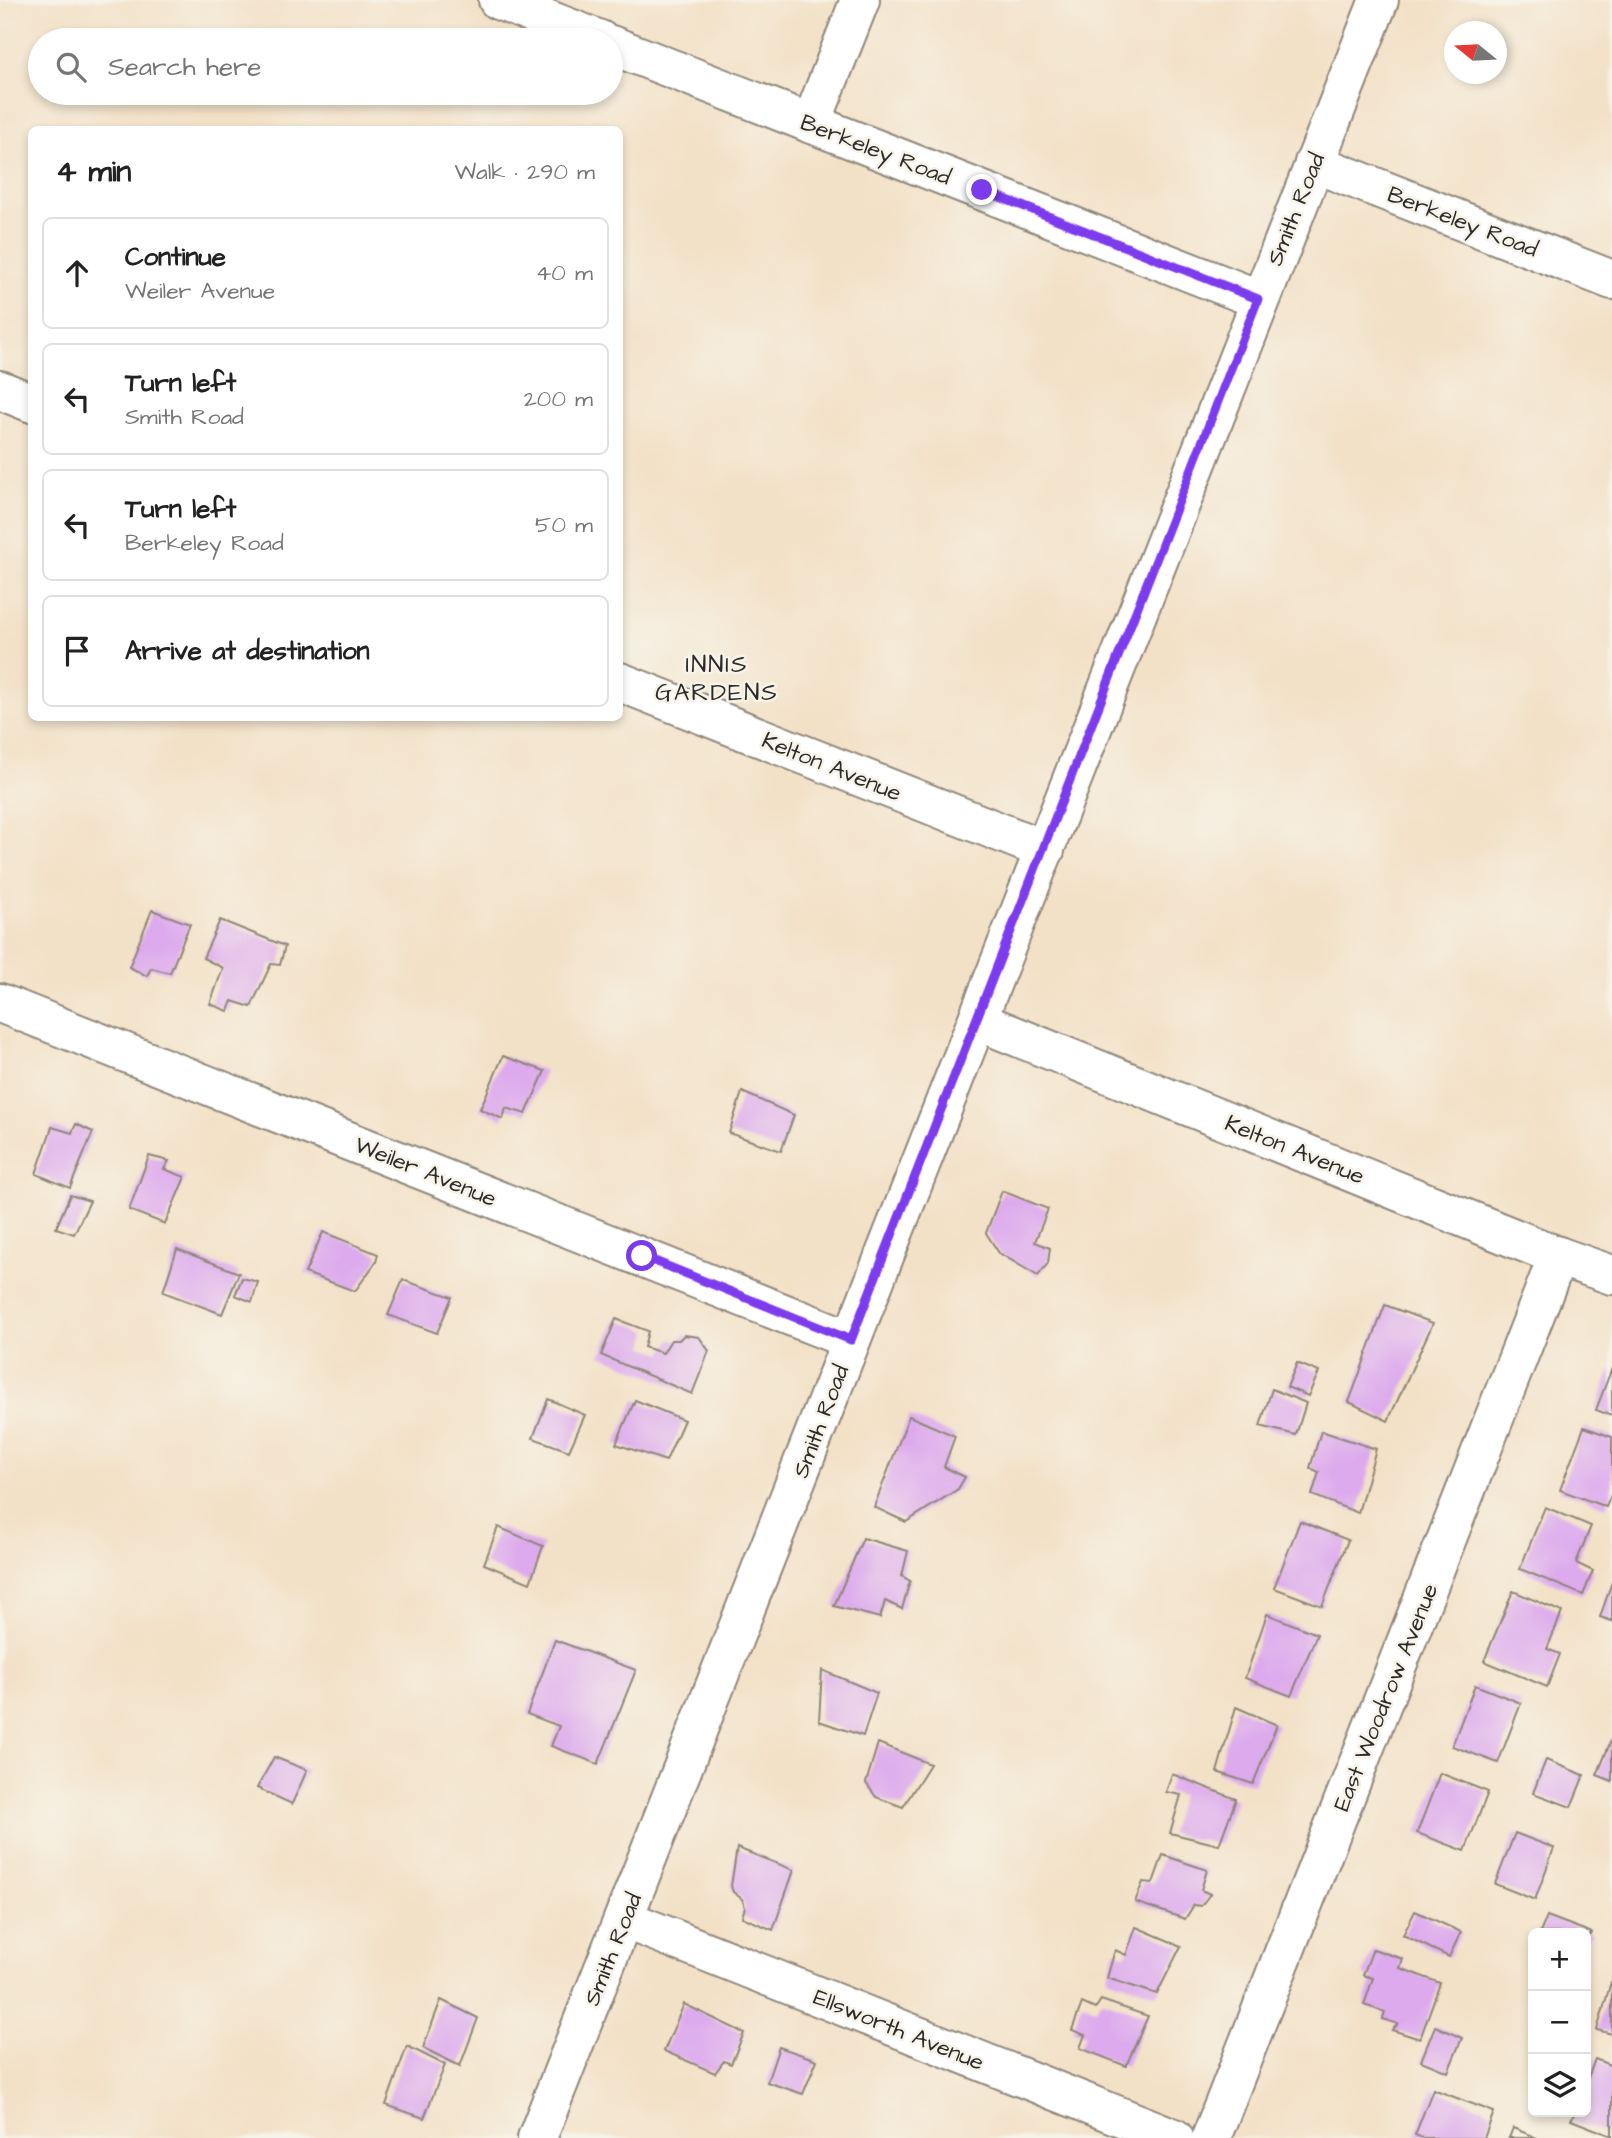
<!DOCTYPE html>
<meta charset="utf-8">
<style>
body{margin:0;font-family:"Architects Daughter",sans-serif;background:#f6f6f6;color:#222}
.controls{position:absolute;right:21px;bottom:21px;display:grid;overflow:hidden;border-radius:10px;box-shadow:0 4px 10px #0003}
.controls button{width:63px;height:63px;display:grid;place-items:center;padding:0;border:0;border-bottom:2px solid #e0e0e0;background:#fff;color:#222;font:35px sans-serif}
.compass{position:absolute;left:1444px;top:21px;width:63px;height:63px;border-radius:50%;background:#fff;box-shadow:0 4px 10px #0003;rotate:288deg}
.stop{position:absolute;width:21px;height:21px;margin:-16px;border:5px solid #7c3aed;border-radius:50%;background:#fff}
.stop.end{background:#7c3aed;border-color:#fff;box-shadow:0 2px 7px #0008}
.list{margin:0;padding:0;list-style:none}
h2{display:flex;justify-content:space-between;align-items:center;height:91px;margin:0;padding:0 28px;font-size:30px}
h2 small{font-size:23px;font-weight:400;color:#767676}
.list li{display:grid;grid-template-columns:46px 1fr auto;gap:21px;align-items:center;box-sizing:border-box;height:112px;margin:0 14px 14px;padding:0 14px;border:2px solid #e0e0e0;border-radius:10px}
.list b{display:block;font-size:26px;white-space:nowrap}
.list p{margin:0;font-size:23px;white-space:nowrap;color:#767676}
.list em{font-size:23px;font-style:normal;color:#767676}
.icon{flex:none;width:38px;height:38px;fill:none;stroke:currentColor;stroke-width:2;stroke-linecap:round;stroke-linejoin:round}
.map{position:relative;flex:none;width:1612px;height:2138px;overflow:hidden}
.search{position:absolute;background:#fff;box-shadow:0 4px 10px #0003;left:28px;top:28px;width:595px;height:77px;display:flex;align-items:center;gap:18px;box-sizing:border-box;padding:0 24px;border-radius:38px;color:#767676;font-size:26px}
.panel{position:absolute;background:#fff;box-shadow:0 4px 10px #0003;left:28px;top:126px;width:595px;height:595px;border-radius:10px}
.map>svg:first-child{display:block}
.building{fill:#ddaaed}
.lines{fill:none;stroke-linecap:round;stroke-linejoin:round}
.minor-casing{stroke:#8f8679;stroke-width:42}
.minor{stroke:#fff;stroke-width:38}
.route{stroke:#7c3aed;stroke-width:9}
.labels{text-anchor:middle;stroke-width:5;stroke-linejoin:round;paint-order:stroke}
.street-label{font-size:23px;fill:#2b2b2b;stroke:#f7f3e8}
.neighbourhood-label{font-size:24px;letter-spacing:2px;fill:#2b2b2b;stroke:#f7f3e8}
</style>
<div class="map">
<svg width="1612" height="2138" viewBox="0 0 1612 2138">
<rect width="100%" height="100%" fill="#f7f3e8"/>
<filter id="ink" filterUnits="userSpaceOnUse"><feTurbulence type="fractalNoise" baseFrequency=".0143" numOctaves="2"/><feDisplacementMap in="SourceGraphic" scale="14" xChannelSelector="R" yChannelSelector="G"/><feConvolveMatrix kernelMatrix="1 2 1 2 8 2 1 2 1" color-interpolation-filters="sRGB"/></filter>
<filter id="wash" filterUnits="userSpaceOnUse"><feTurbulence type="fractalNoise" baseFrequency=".00686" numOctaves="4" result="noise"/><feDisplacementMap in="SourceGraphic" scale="28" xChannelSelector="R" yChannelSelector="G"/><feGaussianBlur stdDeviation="1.57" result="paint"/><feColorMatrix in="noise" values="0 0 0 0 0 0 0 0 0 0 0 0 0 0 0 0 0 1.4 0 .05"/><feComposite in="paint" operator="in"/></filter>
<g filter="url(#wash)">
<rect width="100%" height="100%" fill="#f3e1c7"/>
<g id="blocks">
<g class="building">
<polygon points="152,910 190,924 170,973 151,968 147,976 129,967"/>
<polygon points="220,920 285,946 280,965 271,964 251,1007 232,1001 228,1011 210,1004 223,968 203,958"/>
<polygon points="503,1056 545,1071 526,1114 506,1108 503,1119 480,1109"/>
<polygon points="742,1092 794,1115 781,1151 729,1133"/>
<polygon points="76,1124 93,1132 70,1188 36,1174 52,1127 72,1133"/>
<polygon points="149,1156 169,1161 164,1169 185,1177 165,1224 129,1210"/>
<polygon points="1002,1191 1048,1209 1035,1242 1050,1248 1048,1263 1038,1276 999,1253 986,1233"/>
<polygon points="70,1195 90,1201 74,1234 56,1228"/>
<polygon points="323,1232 378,1254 376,1262 355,1291 305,1273"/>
<polygon points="177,1249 239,1273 222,1314 163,1292"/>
<polygon points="242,1278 258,1282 252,1302 235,1295"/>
<polygon points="403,1280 452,1297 437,1333 388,1315"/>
<polygon points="1385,1305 1433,1323 1388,1421 1349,1402"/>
<polygon points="616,1319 648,1331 644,1347 663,1353 671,1340 679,1340 684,1335 699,1337 709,1351 692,1394 601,1355"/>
<polygon points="1297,1363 1319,1372 1308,1396 1287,1387"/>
<polygon points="1612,1368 1612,1416 1596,1410"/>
<polygon points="1272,1389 1306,1403 1296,1435 1260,1426"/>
<polygon points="548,1399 585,1415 569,1451 533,1438"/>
<polygon points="635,1400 684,1420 666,1461 616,1444"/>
<polygon points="909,1416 955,1436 944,1467 965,1477 958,1489 906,1522 874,1507"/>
<polygon points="1584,1427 1612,1437 1612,1493 1606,1507 1560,1490"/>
<polygon points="1321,1431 1376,1449 1358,1513 1312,1495 1319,1472 1310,1468"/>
<polygon points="1545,1507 1591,1526 1576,1563 1593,1571 1583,1595 1520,1569"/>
<polygon points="1300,1521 1348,1540 1322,1606 1274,1588"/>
<polygon points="498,1527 543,1546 530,1583 484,1564"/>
<polygon points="863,1538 908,1551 902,1576 910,1581 902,1609 885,1601 880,1618 834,1606"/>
<polygon points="1612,1582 1612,1621 1600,1617"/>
<polygon points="1513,1591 1562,1612 1547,1649 1560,1654 1547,1687 1484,1661"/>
<polygon points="1267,1614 1317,1634 1291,1696 1245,1678"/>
<polygon points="555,1640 636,1670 598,1764 551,1746 559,1726 527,1714"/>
<polygon points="822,1670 877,1693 863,1736 819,1721"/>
<polygon points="1475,1685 1521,1703 1498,1763 1452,1746"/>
<polygon points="1236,1707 1277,1725 1253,1784 1217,1772"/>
<polygon points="1612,1738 1612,1781 1597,1775"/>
<polygon points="878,1743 930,1764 903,1807 876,1797 866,1783"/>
<polygon points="274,1757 307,1770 292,1804 257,1788"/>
<polygon points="1546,1760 1584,1775 1571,1807 1533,1793"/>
<polygon points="1440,1773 1488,1792 1465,1851 1417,1833"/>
<polygon points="1172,1774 1236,1799 1219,1845 1170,1833 1181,1795 1166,1792"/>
<polygon points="1515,1833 1554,1848 1535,1900 1495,1884"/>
<polygon points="737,1848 794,1870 773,1930 742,1917 745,1907 742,1899 733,1892 731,1886"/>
<polygon points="1163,1855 1207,1870 1201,1890 1210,1894 1201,1906 1194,1905 1185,1919 1135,1902 1143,1882 1153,1883"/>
<polygon points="1415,1911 1461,1932 1449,1957 1403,1935"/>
<polygon points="1547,1916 1592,1933 1586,1940 1586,1933 1540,1933"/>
<polygon points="1136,1927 1181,1946 1157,1994 1107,1978 1115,1950 1126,1955"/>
<polygon points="1373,1949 1403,1959 1400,1968 1440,1983 1420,2039 1392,2030 1398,2024 1383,2019 1385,2012 1364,2005 1373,1978 1363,1975"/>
<polygon points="1611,1982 1612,1982 1612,2034 1597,2030"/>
<polygon points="441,2000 478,2018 460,2066 423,2048"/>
<polygon points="1101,2000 1148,2016 1126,2066 1080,2048 1085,2035 1072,2030 1082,2003 1095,2009"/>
<polygon points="684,2004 744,2033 731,2064 724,2061 715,2073 664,2051"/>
<polygon points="1435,2026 1462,2038 1448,2072 1421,2061"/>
<polygon points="407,2046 445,2065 424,2118 386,2105"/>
<polygon points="779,2047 817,2060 803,2094 767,2082"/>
<polygon points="1595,2059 1612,2066 1612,2136 1571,2120 1575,2112 1586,2112 1586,2083"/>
<polygon points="1433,2089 1494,2112 1484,2138 1423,2138 1415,2135"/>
<polygon points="1513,2128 1537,2138 1509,2138"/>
</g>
</g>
</g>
<g filter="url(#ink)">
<use href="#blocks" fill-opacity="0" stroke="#8f8679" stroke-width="2"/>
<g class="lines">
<defs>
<g id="minor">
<polyline points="498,0 600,40"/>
<polyline points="611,45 1258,299"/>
<polyline points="811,124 860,0"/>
<polyline points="1314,163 1612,280"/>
<polyline points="0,390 32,403"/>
<polyline points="620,682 1045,850"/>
<polyline points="0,1003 851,1340"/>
<polyline points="978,1021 1558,1256 1612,1275"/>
<polyline points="624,1919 1174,2138"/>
<path d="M537 2138C821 1427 1095 711 1379 0"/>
<polyline points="1211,2138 1558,1256"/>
</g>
</defs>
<use href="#minor" class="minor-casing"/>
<use href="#minor" class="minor"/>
</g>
</g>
<g class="lines" filter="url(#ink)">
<polyline class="route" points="642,1256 851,1340 1258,299 982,190"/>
</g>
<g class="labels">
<g class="street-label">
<text transform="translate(876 149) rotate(21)" y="8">Berkeley Road</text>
<text transform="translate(1295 209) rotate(-68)" y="8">Smith Road</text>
<text transform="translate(1463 221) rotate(21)" y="8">Berkeley Road</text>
<text transform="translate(832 766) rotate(22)" y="8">Kelton Avenue</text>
<text transform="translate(1295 1149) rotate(22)" y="8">Kelton Avenue</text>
<text transform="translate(426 1171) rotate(22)" y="8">Weiler Avenue</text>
<text transform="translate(820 1421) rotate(-69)" y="8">Smith Road</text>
<text transform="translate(1385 1697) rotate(-68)" y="8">East Woodrow Avenue</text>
<text transform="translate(612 1949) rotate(-68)" y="8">Smith Road</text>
<text transform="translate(899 2029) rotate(22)" y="8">Ellsworth Avenue</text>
</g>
<g class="neighbourhood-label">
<text x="717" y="672">INNIS<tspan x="717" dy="28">GARDENS</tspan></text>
</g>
</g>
</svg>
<div class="controls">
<button>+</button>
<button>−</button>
<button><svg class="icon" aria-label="layers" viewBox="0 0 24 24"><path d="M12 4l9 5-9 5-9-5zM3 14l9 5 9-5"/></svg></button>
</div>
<svg class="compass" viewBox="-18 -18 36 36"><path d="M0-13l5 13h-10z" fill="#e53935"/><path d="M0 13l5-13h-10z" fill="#767676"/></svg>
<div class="stop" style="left:642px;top:1256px"></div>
<div class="stop end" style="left:982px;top:190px"></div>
<div class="search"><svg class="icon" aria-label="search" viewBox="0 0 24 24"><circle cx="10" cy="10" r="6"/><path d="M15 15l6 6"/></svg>Search here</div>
<section class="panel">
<h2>4 min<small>Walk · 290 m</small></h2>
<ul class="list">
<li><svg class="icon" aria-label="ahead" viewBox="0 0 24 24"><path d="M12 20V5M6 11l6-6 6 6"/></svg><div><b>Continue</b><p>Weiler Avenue</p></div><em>40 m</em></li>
<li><svg class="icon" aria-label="left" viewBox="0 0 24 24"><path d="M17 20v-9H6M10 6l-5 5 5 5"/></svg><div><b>Turn left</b><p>Smith Road</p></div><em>200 m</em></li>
<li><svg class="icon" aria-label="left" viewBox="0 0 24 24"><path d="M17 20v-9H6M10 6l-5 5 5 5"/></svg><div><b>Turn left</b><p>Berkeley Road</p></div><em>50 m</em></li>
<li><svg class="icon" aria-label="arrive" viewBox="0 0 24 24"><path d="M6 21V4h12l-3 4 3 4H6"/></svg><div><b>Arrive at destination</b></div></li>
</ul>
</section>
</div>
